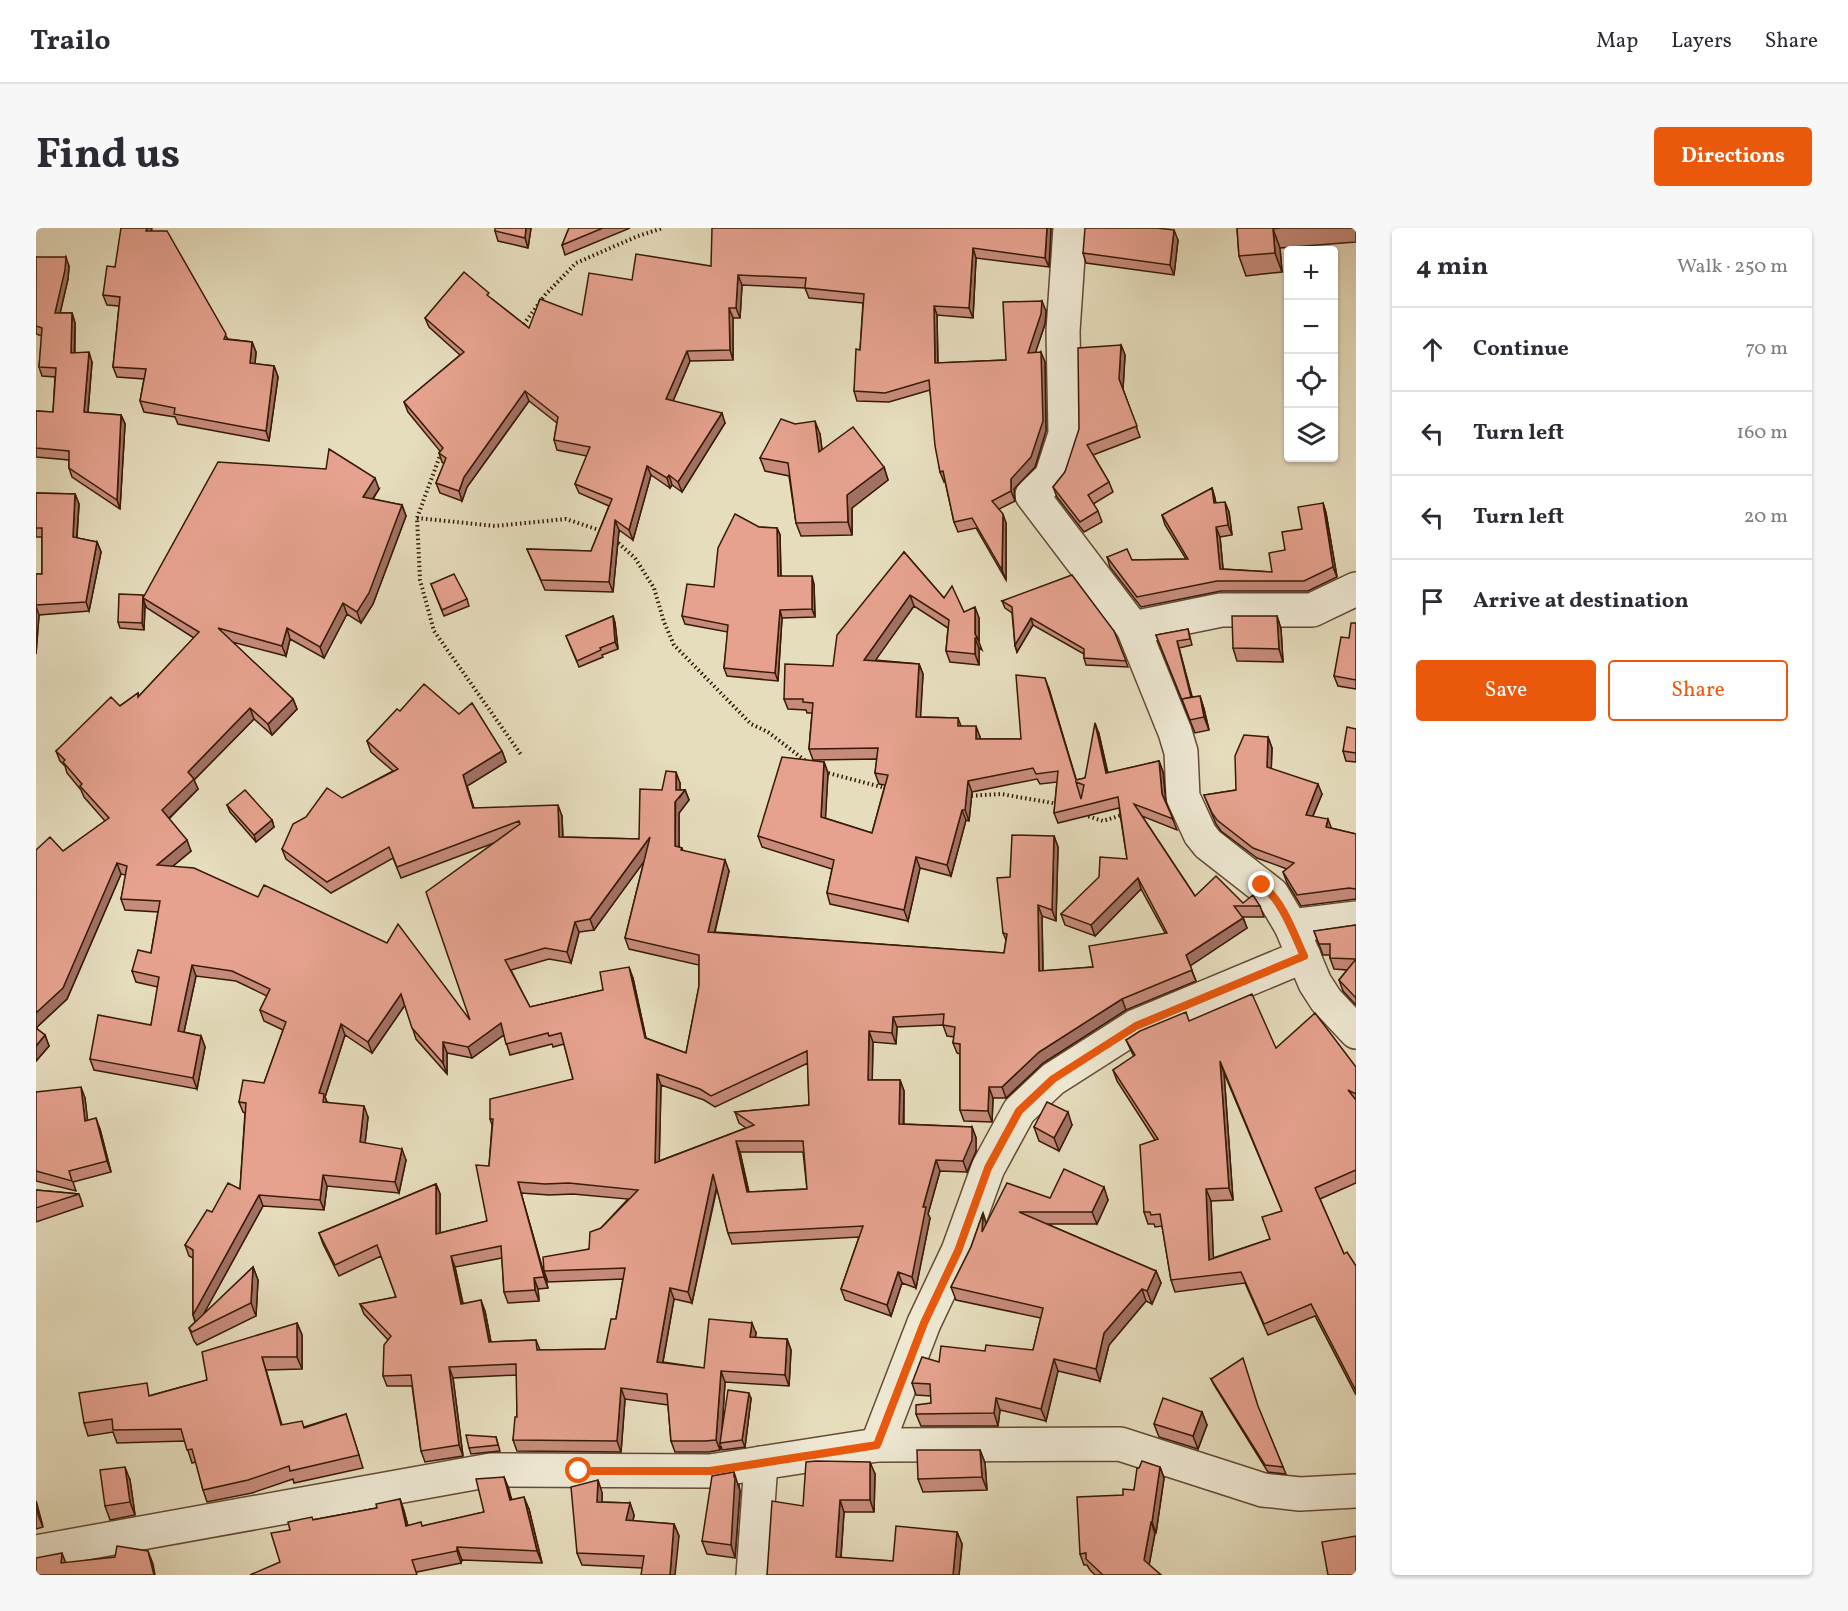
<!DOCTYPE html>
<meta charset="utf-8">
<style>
body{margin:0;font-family:Vollkorn,serif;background:#f7f7f7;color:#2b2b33}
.controls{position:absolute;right:18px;top:18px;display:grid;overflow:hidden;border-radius:6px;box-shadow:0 2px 4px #0004}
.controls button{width:54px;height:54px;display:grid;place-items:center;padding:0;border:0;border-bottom:2px solid #e1e1e2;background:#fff;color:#2b2b33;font:30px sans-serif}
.stop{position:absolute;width:18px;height:18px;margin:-14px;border:4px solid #ea580c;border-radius:50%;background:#fff}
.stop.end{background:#ea580c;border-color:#fff;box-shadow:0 2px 6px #0008}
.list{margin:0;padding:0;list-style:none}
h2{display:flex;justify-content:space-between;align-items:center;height:78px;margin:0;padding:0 24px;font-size:26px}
h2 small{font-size:20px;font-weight:400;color:#7c7c81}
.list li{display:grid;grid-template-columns:39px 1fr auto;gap:18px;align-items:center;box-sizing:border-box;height:84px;padding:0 24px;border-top:2px solid #e1e1e2}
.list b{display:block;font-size:22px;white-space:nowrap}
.list em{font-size:20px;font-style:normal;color:#7c7c81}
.actions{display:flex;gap:12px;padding:18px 24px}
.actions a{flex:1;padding:14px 0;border:2px solid #ea580c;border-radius:6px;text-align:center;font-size:21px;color:#ea580c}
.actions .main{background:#ea580c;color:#fff}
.icon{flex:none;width:33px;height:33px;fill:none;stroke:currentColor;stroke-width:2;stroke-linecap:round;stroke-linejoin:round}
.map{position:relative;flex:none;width:1320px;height:1347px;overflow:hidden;border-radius:6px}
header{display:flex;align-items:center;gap:36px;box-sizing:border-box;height:84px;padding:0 30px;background:#fff;border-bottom:2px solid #e1e1e2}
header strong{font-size:28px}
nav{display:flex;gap:33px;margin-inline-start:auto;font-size:21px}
.intro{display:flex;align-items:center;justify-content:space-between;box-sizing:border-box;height:144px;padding:0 36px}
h1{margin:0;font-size:42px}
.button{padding:15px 27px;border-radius:6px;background:#ea580c;color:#fff;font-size:21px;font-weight:700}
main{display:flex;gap:36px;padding:0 36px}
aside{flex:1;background:#fff;border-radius:6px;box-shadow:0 2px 4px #0004}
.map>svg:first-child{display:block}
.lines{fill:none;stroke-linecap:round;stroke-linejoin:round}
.minor-casing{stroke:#644b34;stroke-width:36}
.path{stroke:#381a06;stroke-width:4;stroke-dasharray:1.5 3;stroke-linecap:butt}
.minor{stroke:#efe9d4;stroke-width:33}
.wall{fill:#c68b7b;stroke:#381a06;stroke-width:1.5;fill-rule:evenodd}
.shaded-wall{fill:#a17164;stroke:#381a06;stroke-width:1.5}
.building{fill:#e6a28f;stroke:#381a06;stroke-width:1.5;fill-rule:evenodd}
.route{stroke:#ea580c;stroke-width:8}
</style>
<header>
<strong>Trailo</strong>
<nav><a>Map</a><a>Layers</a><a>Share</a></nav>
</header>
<div class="intro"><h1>Find us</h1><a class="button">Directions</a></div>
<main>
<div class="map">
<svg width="1320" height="1347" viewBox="0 0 1320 1347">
<rect width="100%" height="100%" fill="#e6ddbd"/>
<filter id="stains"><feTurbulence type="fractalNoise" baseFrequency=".00333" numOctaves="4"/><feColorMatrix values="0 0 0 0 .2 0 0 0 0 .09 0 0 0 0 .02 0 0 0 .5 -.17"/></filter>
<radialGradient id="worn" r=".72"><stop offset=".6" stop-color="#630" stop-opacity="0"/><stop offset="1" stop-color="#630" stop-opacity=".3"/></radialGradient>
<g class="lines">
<defs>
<g id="minor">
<polyline points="1034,0 1027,103 1029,206 1015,249 996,267 1097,400 1139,504 1145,524 1147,569 1164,606 1172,616 1236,666 1255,698 1279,755 1290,772 1320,804"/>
<polyline points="1097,400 1185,382 1276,382 1320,361"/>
<polyline points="1255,698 1320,690"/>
<polyline points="841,1217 888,1095 922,1023 952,940 983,883 1017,851 1100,798 1268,728"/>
<polyline points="0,1324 455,1242 674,1243 841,1217 1084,1216 1227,1262 1264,1266 1320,1263"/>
<polyline points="717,1347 725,1235"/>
</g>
</defs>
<use href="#minor" class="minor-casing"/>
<g class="path">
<polyline points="485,100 509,67 540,35 602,8 627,0"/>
<polyline points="405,225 381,290 384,352 398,403 486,528"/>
<polyline points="381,290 459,298 530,291 566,303"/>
<polyline points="579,312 599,330 618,360 628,394 638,417 715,496 732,504 771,534"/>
<polyline points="788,544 853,561"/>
<polyline points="931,568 965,566 1022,576"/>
<polyline points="1048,587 1067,593 1089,586"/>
</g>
<use href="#minor" class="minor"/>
</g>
<g class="wall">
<polygon points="495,0 492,20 462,13 459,3"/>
<polygon points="533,0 594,0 529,27 526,17"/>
<polygon points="1015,0 1013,39 940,30 937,90 901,87 902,135 970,132 1010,83 1009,96 999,125 1009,134 1010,203 999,239 978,261 979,273 963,281 970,295 970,352 940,300 922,304 918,294 909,253 908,254 904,244 894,162 853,174 821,173 818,163 824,122 827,75 773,70 769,60 706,57 704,90 697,90 697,132 654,133 637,173 689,195 646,264 636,257 634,260 615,247 597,312 583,302 577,364 509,362 491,321 555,323 573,278 543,265 539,256 551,228 521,222 518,212 521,195 493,173 431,259 426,273 404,265 400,255 408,236 406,234 403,225 404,223 372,184 368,174 424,127 393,99 389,90 456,71 493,100 546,87 596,52 675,38"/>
<polygon points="1125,0 1142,12 1138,47 1050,35 1047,25"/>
<polygon points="1201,0 1320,0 1320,14 1244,20 1246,44 1210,48 1203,28"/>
<polygon points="115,3 192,111 216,114 220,124 219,136 238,138 242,149 233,213 142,196 139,189 108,184 104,173 108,151 81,149 77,139 83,78 71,77 67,67 79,39"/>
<polygon points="0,29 33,38 32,51 24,85 36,85 39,95 39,125 56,134 52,185 85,187 89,196 84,281 36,249 33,240 33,232 0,229 0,183 17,184 19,149 6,148 3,139 6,108 0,106"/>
<polygon points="1085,117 1089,127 1087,161 1104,209 1057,227 1073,254 1077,264 1057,276 1062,283 1066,294 1048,304 1021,269 1017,259 1029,244"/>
<polygon points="784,206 786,222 848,239 852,252 816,280 816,307 765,308 760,295 753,248 729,243 724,230"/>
<polygon points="1176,260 1180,275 1193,284 1196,307 1184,309 1187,341 1236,344 1249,322 1287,275 1290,285 1301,349 1272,363 1185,363 1105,379 1074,339 1071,329 1096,332 1150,331 1129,297 1126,287"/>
<path d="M343 261 337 271 366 277 370 288 337 376 325 395 311 386 288 430 254 411 250 428 196 414 257 471 261 481 236 507 218 491 158 552 162 561 133 591 155 623 137 638 434 792 458 615 365 650 357 630 295 665 250 631 246 621 306 570 357 543 335 524 331 513 364 483 466 523 470 534 431 558 438 580 526 588 527 609 603 611 626 562 644 555V562H649L653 572 643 585V619L646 620 647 623 693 643 679 704 968 725 970 712 967 705 974 649 1018 608 1022 619 1020 693 1006 688 1007 743 1057 739 1129 705 1105 661 1059 708 1029 697 1025 686 1091 631 1083 580 1022 595 1018 585 1021 554 1004 556 1001 551 936 564 933 593 930 592 915 648 884 640 872 693 794 676 791 665 796 641 726 619 722 608 788 534 792 545 789 590 836 605 849 557 843 556 839 545 841 531 777 532 773 521 776 485H771L770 482 752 481 748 471 797 438 868 324 908 370 928 384 943 390V414L946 422 943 420V437L914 434 910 423 912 400 878 378 839 432 883 436 887 446 884 489 922 490 925 498 944 509V511H985L1013 461 1040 552 1049 550 1063 506 1072 545 1123 533 1127 544 1130 574 1141 602 1106 588 1159 668 1224 678 1228 689H1207L1211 700 1154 738 1160 753 1090 782 1007 835 970 870H957L956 894 928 893 924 882V826L921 825 917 815 918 809 911 808 907 797 861 799 860 816 837 814 836 852H864L868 863V896L936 899 940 910V923L931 944 904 943 892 986 894 990 880 1060 866 1055 855 1088 809 1072 805 1061 823 1009 696 1016 692 1005 681 960 656 1075 638 1071 627 1134 668 1140 720 1105 719 1110 751 1111 755 1122 753 1158 689 1154 686 1202 715 1171 709 1219 686 1222 685 1218 684 1222 673 1224H639L635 1213 632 1177 589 1171 585 1224 481 1223 477 1212 481 1189V1147L417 1150 427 1228 389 1234 385 1223 376 1158H351L347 1148 352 1112 328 1086 324 1076 360 1069 345 1028 303 1048 287 1016 283 1005 400 956 404 966V1005L451 993 453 938 456 897 454 891 537 851 528 816 517 819 516 816 474 827 468 807 436 830 411 825V846L380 811 369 777 336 825 309 807 289 869 291 874 332 889 329 915 370 932 363 965 291 958 288 982 227 978 167 1087 217 1039 222 1052 220 1088 161 1117 158 1113 153 1100 159 1094 157 1087V1030L153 1028 149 1017 176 984 204 961 209 885 207 884 203 874 228 855 247 802 228 793 224 782 231 768 200 753 160 748 148 804 165 808 169 819 161 861 58 842 54 831 115 797 122 759 100 754 96 743 115 725 122 684 89 682 85 671 90 647 85 646 31 771 0 800 9 807 13 818 0 833V622L27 623 69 593 48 569 45 562 31 545 29 538 24 533 20 523 102 465 103 468 158 410 111 380 109 376 108 402 84 400 82 394 107 368ZM608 633 589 710 593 721 663 737V758L650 825 610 810 597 750 567 762 494 779 475 742 513 731 535 735 543 704 558 702ZM772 835 773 877 699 884 703 895 710 900 623 933 625 857 668 872 679 879ZM704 924H767L771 961 713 964ZM485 965 513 967 537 966 592 971 565 1000 553 1021 508 1043 512 1054 587 1051 580 1091 569 1121 504 1122 500 1112 455 1114 449 1083 427 1075 419 1039 466 1030 468 1064 472 1075 503 1073 502 1061 512 1060Z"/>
<polygon points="0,265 39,266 43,276 41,310 61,314 65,324 53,383 3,387 0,426 0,346 6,346 6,309 0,309"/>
<polygon points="723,299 741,300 744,307 745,348 778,356 779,389 746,390 742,453 691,448 688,440 692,404 649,396 646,388 678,359"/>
<polygon points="395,356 431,371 433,378 408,388"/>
<polygon points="966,373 1078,403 1092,439 1050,437 1048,430 1048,426 997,397 981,424 979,417 976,385 969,380"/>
<polygon points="577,388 579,395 582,421 566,427 567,429 543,439 530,408"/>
<polygon points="1241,388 1245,401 1247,434 1201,433 1197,420"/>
<polygon points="1320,395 1320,461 1302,458 1298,448"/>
<polygon points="1152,401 1156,417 1143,420 1156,469 1164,468 1168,481 1173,502 1159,505 1120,407"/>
<polygon points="1320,501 1320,534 1310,533 1307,523"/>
<polygon points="1232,509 1236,520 1235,541 1286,566 1277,588 1295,600 1320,606 1320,671 1265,678 1251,655 1247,644 1251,641 1221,630 1185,603 1180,596 1168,567 1200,562"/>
<polygon points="191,577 236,592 238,599 220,614 194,584"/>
<polygon points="1320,697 1320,777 1307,763 1303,752 1311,742 1298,741 1294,730 1294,727 1287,727 1278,703"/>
<path d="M1153 793 1240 820 1320 839V955L1284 971 1308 1026 1320 1038V1167L1279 1088 1232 1107 1209 1055 1139 1064 1135 1052 1126 998 1119 999 1118 996H1112L1108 984 1119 912 1081 853 1077 842 1098 829 1090 812ZM1188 845 1246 983 1234 1011 1177 1030 1175 973 1197 972Z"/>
<polygon points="0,864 49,870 51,892 64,901 75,944 37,954 40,963 0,953"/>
<polygon points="1036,897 1023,923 1003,913 998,899"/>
<polygon points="0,962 43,966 47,978 0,994"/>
<polygon points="1014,970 1072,972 1061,996 1011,996 1120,1043 1125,1055 1116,1076 1110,1073 1073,1117 1064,1153 1022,1143 1010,1193 964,1182 962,1198 885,1198 880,1186 895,1175 895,1168 880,1167 876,1155 903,1134 949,1123 997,1122 1005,1090 920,1072 915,1059 935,1019 947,985 950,995"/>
<polygon points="261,1095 266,1107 266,1141 230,1142 246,1197 268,1199 310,1186 327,1240 258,1255 257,1251 216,1265 171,1274 167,1262 160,1234 156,1235 149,1213 81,1215 77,1204 52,1208 48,1195 116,1167 171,1152"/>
<polygon points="1175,1151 1223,1182 1250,1246 1232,1244 1178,1157"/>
<polygon points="1166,1184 1171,1197 1162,1221 1123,1209 1118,1196"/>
<polygon points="460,1209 464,1223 435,1226 433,1220"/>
<polygon points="944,1222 949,1235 951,1262 887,1264 882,1251"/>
<polygon points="1124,1239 1128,1250 1120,1305 1119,1305 1113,1337 1125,1347 1059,1347 1054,1342 1051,1337 1048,1337 1044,1326 1087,1267 1098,1262 1103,1240"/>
<polygon points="839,1246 838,1284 808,1284 805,1330 857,1333 921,1304 926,1316 923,1347 731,1347 767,1278"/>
<polygon points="468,1249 476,1272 493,1281 506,1335 426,1332 425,1335 381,1344 244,1334 254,1302 277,1292 341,1280 364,1271 368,1283 372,1298 387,1298 448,1284"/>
<polygon points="94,1252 99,1287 74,1292 69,1278"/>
<polygon points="703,1257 704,1263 699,1330 671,1326 666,1313"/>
<polygon points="566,1264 566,1274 594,1275 598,1287 597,1293 638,1296 643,1308 606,1340 546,1337 541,1325"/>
<polygon points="0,1273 7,1299 0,1301"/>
</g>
<g class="shaded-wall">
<polygon points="111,0 116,0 114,14 110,3"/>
<polygon points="490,0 495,0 492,20 489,10"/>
<polygon points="1011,0 1015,0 1013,39 1009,30"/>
<polygon points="1237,1 1244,20 1246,44 1239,25"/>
<polygon points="1138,2 1142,12 1138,47 1134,37"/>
<polygon points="937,20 940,30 937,90 933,80"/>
<polygon points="30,29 33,38 32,51 22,94 19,85"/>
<polygon points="702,47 706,57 704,90 700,80"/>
<polygon points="1006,73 1010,83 1009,96 996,135 992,125"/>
<polygon points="898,78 901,87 902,145 899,135"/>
<polygon points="693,80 697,90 697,132 694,122"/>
<polygon points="36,85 39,95 38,134 35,125"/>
<polygon points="216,114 220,124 218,146 214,135"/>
<polygon points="1085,117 1089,127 1087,161 1083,151"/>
<polygon points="651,123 654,133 634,180 630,171"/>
<polygon points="53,124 56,134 51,194 48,184"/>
<polygon points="1005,124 1009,134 1010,203 999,239 978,261 979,273 975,263 975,251"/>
<polygon points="238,138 242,149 233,213 230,203"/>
<polygon points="489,163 493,173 431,259 426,273 423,263 428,249"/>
<polygon points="686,185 689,195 646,264 642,254"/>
<polygon points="85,187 89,196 84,281 81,272"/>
<polygon points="779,193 784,206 788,237 783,224"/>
<polygon points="611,238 615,247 597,312 593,302"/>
<polygon points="848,239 852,252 816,280 816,307 812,294 811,267"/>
<polygon points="633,247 636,257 634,260 631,250"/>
<polygon points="339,250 343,261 331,279 327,269"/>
<polygon points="1176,260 1179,270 1181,285 1178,275"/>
<polygon points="39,266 43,276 40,319 37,309"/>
<polygon points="1189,274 1193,284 1196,307 1192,297"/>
<polygon points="1287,275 1290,285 1301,349 1297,339"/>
<polygon points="366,277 370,288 337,376 325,395 321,384"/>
<polygon points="967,286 970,295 970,352 966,342"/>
<polygon points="579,292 583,302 577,364 573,354"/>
<polygon points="1180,299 1184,309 1188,351 1184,341"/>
<polygon points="741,300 744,307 745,356 742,348"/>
<polygon points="61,314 65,324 53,383 50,374"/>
<polygon points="776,348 778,356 779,389 776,381"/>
<polygon points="874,367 878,378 832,443 828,432"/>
<polygon points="107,370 109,376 108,402 106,395"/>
<polygon points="307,375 311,386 288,430 284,419"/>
<polygon points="0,378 3,387 0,426"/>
<polygon points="939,379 943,390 943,414 939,406"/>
<polygon points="744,382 746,390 742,453 739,445"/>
<polygon points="577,388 579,395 582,421 579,414"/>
<polygon points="1241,388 1245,401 1247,434 1243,421"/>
<polygon points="995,390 997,397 981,424 979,417"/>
<polygon points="251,400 254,411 250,428 246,418"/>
<polygon points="939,410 943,420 943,437 939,426"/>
<polygon points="1141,413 1143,420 1158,476 1155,469"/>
<polygon points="883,436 887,446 884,500 880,489"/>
<polygon points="1009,450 1013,461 1041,554 1040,554"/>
<polygon points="1164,468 1168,481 1173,502 1168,489"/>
<polygon points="257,471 261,481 236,507 232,496"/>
<polygon points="214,480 218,491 158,552 162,561 130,593 126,582 152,544"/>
<polygon points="1059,495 1063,506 1074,556 1070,545"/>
<polygon points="940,498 944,509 944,522 940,511"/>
<polygon points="1232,509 1236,520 1235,550 1231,539"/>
<polygon points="466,523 470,534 431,558 441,591 427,547"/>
<polygon points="1123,533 1127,544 1130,576 1126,566"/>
<polygon points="788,534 792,545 789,600 785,589"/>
<polygon points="640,544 644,555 644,569 649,562 653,572 643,585 643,629 639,618"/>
<polygon points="932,553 936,564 933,593 929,582"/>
<polygon points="1282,556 1286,566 1273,597 1270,587"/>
<polygon points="522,577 526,588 527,619 523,609"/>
<polygon points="926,582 930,592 915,648 911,637"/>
<polygon points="1292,591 1296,602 1290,599"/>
<polygon points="236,592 238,599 220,614 218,607"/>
<polygon points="1018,608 1022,619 1020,693 1016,682"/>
<polygon points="614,609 618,620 558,702 554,691"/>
<polygon points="151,612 155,623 125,648 121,637"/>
<polygon points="880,629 884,640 872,693 868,682"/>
<polygon points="689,632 693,643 676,715 672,704"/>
<polygon points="81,635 85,646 31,771 0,800 0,785"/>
<polygon points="1102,650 1105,661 1059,708 1055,697"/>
<polygon points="1002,677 1006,688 1007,754 1003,743"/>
<polygon points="1207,690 1211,700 1154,738 1160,753 1150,727"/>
<polygon points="539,694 543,704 535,735 531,724"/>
<polygon points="156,737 160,748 146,813 142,803"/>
<polygon points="593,739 597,750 612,820 609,810"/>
<polygon points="365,766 369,777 336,825 332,814"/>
<polygon points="1086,771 1090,782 1007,835 970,870 966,859 1003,824"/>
<polygon points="857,789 861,799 860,816 856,805"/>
<polygon points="465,795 469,806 436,830 432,819"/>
<polygon points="305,796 309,807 289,869 292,877 291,884 283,865"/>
<polygon points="833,803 837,814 836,862 832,852"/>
<polygon points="9,807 13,818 0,833 0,818"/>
<polygon points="165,808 169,819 161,861 157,850"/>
<polygon points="407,814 411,825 411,846 407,835"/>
<polygon points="1184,833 1188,845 1197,972 1193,960"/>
<polygon points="621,846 625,857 623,945 619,935"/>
<polygon points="864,852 868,863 867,907 863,896"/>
<polygon points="45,859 49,870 53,903 49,893"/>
<polygon points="953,859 957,870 956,894 952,883"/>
<polygon points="328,878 332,889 328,925 324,914"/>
<polygon points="1032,884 1036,897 1023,923 1018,910"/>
<polygon points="60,890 64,901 75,944 71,933"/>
<polygon points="936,899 940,910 940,923 931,944 927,933"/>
<polygon points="700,913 704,924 715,975 711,964"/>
<polygon points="366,921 370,932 363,965 359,954"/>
<polygon points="900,932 904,943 892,986 894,990 880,1060 876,1049 887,979"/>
<polygon points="677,946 681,957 656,1075 652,1064"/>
<polygon points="287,947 291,958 288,982 284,972"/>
<polygon points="482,954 485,965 512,1060 508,1049"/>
<polygon points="400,956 404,966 404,1017 400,1006"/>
<polygon points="1068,959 1072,972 1061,996 1056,984"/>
<polygon points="1170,961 1175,973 1178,1043 1173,1032"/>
<polygon points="223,967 227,978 161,1098 157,1087"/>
<polygon points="947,985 951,998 946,1004"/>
<polygon points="415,1028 419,1039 429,1087 425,1076"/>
<polygon points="217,1039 222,1052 220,1088 215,1075"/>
<polygon points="1120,1043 1125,1055 1116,1076 1111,1063"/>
<polygon points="862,1044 866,1055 855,1088 851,1077"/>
<polygon points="498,1050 502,1061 503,1073 499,1062"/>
<polygon points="634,1060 638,1071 625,1144 621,1134"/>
<polygon points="1106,1061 1110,1073 1073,1117 1064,1153 1060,1141 1068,1105"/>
<polygon points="445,1072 449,1083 457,1125 453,1114"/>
<polygon points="261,1095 266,1107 266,1141 261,1129"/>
<polygon points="716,1095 720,1105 718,1120 714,1109"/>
<polygon points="751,1111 755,1122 753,1158 749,1147"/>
<polygon points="226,1129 230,1142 249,1210 245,1197"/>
<polygon points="1018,1131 1022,1143 1010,1193 1005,1181"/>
<polygon points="413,1139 417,1150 427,1228 423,1217"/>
<polygon points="685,1143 689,1154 685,1215 684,1215 684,1222 680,1212"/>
<polygon points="585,1160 589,1171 585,1224 581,1213"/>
<polygon points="713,1165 715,1171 709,1219 706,1212"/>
<polygon points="960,1170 964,1182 962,1198 958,1185"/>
<polygon points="1166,1184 1171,1197 1162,1221 1157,1208"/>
<polygon points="944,1222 949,1235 951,1262 946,1249"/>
<polygon points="834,1234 839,1246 838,1284 834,1272"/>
<polygon points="89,1239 94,1252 99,1287 94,1274"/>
<polygon points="1124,1239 1128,1250 1120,1305 1116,1294"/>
<polygon points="698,1244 704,1263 699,1330 695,1317"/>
<polygon points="468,1249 473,1261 478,1285 474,1272"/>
<polygon points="562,1252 566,1264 566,1286 561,1274"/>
<polygon points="488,1269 493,1281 506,1335 501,1323"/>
<polygon points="364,1271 368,1283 375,1310 370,1298"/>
<polygon points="804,1272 808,1284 804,1341 800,1329"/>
<polygon points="0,1273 7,1299 2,1287 0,1278"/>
<polygon points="594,1275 598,1287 595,1304 590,1292"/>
<polygon points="1115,1294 1119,1305 1112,1343 1108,1332"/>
<polygon points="638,1296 643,1308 639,1347 634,1347"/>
<polygon points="921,1304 926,1316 923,1347 917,1347"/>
<polygon points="421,1319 426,1332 425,1335 421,1323"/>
<polygon points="112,1323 117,1336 119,1347 118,1347"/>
<polygon points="26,1325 31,1338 25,1335"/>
</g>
<g class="building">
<polygon points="85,0 111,0 110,3 131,3 190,106 188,111 216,114 214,135 238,138 230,203 138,186 139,180 104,173 110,141 77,139 84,69 67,67 71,38 79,39"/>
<polygon points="459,0 490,0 489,10 459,3"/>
<polygon points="533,0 567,0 526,17"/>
<polygon points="676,0 1011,0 1009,30 937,20 933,80 898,78 899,135 970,132 967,74 1006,73 1005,86 992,125 1005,124 1007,193 995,229 975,251 975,263 956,273 967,286 966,342 936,290 918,294 907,243 904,244 899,218 893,152 849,165 818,163 820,121 824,122 828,66 769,60 770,50 702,47 700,80 693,80 694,122 651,123 630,171 686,185 642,254 633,247 631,250 611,238 593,302 579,292 573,354 505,352 491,321 555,323 576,271 539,256 554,219 518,212 522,189 489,163 428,249 423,263 400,255 410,230 403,225 407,220 368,174 428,124 389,90 428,44 453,65 451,67 493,100 504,71 546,87 553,45 596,52 600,26 675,38"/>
<polygon points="1049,0 1121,0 1138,2 1134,37 1047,25"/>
<polygon points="1201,0 1244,0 1237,1 1239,25 1203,28"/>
<polygon points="0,29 30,29 29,42 19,85 36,85 35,125 53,124 48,184 85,187 81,272 33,240 33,223 0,220 0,183 17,184 20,140 3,139 6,100 0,98"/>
<polygon points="1085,117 1083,151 1101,198 1051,217 1073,254 1052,267 1062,283 1044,294 1017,259 1029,244 1043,201 1042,120"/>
<polygon points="745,191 759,196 779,193 783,224 817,199 848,239 811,267 812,294 760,295 752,235 724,230"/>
<path d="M293 221 339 250 327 269 366 277 333 365 321 384 307 375 284 419 251 400 246 418 182 400 257 471 232 496 214 480 152 544 158 551 126 582 151 612 121 637 158 640 222 669 228 657 351 715 362 696 434 792 390 664 484 596 483 593 361 639 353 619 291 654 246 621 257 596 270 589 291 560 306 570 362 541 331 513 361 481 364 483 388 456 423 486 436 475 466 523 427 547 437 580 522 577 523 609 603 611 604 561 626 562 630 543 640 544V562H649L639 574V618L646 620 645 622 689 632 672 704 968 725 971 706 967 705 961 650 974 649 976 607 1018 608 1016 682 1002 677 1003 743 1057 739 1053 718 1131 705 1102 650 1055 697 1025 686 1063 649 1064 629 1091 631 1082 569 1018 585 1022 543 1000 546 997 540 932 553 929 582H926L911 637 880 629 868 682 791 665 798 632 722 608 746 529 788 534 785 589 836 605 852 547 839 545 842 520 773 521 777 475 767 474V471H748L749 436 797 438 801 407 868 324 908 370 916 358 928 384 939 379V406L942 411 939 410V426L910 423 913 392 874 367 828 432 883 436 880 489 922 490V498H940V511H985L980 447 1009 450 1040 552 1049 550 1059 495 1070 545 1123 533 1126 566 1137 591 1098 576 1159 668 1180 648 1207 675 1217 667 1224 678H1198L1207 690 1150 727 1156 742 1086 771 1003 824 966 859H953L952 883 924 882V816L917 815 919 799 907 797 908 786 857 789 856 805 833 803 832 852H864L863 896 936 899V912L927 933 900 932 887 979H890L876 1049 862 1044 851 1077 805 1061 827 998 692 1005 677 946 652 1064 634 1060 621 1134 668 1140 673 1091 716 1095 714 1109 751 1111 749 1147 685 1143 680 1212 669 1213H635L631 1166 585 1160 581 1213 477 1212 479 1189H481L480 1136 413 1139 423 1217 385 1223 375 1147 347 1148 348 1117 355 1108 324 1076 360 1069 341 1017 299 1037 283 1005 400 956V1006L451 993 440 937 453 938 457 891H454V871L537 851 525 805 513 808 512 805 470 816 465 795 432 819 407 814V835L376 800 365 766 332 814 305 796 283 865 288 866 287 874 328 878 324 914 366 921 359 954 287 947 284 972 223 967 157 1087V1022L149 1017 171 982 176 984 192 955 204 961 210 875 203 874 207 852 228 855 250 794 224 782 234 761 196 743 156 737 142 803 165 808 157 850 54 831 62 787 115 797 123 749 96 743 102 722 115 725 124 673 85 671 91 638 81 635 27 760 0 785V622L14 609 27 623 73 590 44 558 46 556 27 534 29 532 20 523 75 469 84 478 102 465V469L163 404 107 370 182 234 290 241ZM1040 554 1048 557 1045 571ZM614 609 589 710 663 727V758L650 825 609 810 593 739 564 744 567 762 494 779 469 732 509 720 531 724 539 694 554 691ZM771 823 773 877 699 884 718 897 619 935 621 846 664 861 675 868ZM700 913H767L771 961 711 964ZM482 954 509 956 533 955 602 962 565 1000 554 1004 553 1021 507 1029 508 1043 589 1040 580 1091H575L569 1121 501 1122 500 1112 453 1114 445 1072 425 1076 415 1028 465 1018 468 1064 499 1062 498 1050 508 1049Z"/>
<polygon points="1176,260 1178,275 1189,274 1192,297 1180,299 1184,341 1236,344 1233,325 1249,322 1246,304 1266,301 1262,279 1287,275 1297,339 1268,353 1181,353 1101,369 1071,329 1091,321 1096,332 1152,331 1126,287"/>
<polygon points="0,265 39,266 37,309 61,314 50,374 0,377 0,346 6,346 6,300 0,300"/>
<polygon points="699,286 723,299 741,300 742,348 776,348 776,381 744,382 739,445 688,440 692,397 646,388 651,356 678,359 682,320"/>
<polygon points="418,346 431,371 406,382 395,356"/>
<polygon points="1036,347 1078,403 1090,433 1048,430 1048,421 995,390 979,417 976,379 966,373"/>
<polygon points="83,366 107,367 106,395 82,394"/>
<polygon points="577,388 579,414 564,420 565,422 541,433 530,408"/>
<polygon points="1196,388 1241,388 1243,421 1197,420"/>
<polygon points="1315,395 1320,395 1320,452 1298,448 1305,409 1313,410"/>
<polygon points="1152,401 1154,411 1141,413 1155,469 1146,471 1146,472 1120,407"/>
<polygon points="1164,468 1168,489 1154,492 1146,471"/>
<polygon points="1311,499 1320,501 1320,525 1307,523"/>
<polygon points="1208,507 1232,509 1231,539 1282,556 1270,587 1292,591 1290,599 1320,606 1320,661 1313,660 1261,667 1247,644 1258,635 1217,620 1181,592 1176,585 1168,567 1200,562 1199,528"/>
<polygon points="209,562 236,592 218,607 191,577"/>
<polygon points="1320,697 1320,770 1303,752 1320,731 1294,730 1294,716 1283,716 1278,703"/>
<path d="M1216 766 1240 820 1279 785 1320 839V866L1312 862 1320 872V942L1279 960 1308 1026 1311 1024 1320 1038V1163L1275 1076 1228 1096 1205 1044 1135 1052 1124 986 1115 987 1114 984H1108L1104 917 1122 911 1077 842 1099 827 1090 812 1104 803 1150 784 1153 793ZM1184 833 1246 983 1226 989 1234 1011 1173 1032 1170 961 1193 960Z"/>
<polygon points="0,800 9,807 0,818"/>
<polygon points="45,859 49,893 60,890 71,933 33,943 36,953 0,943 0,864"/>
<polygon points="1011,874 1032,884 1018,910 998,899"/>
<polygon points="1028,941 1068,959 1056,984 983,984 1120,1043 1111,1063 1106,1061 1068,1105 1060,1141 1018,1131 1005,1181 960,1170 958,1185 880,1186 880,1177 895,1175 894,1156 876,1155 886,1129 903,1134 905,1118 949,1123 950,1117 997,1122 1007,1080 915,1059 935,1019 947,985 946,1004 971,955 1014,970"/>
<polygon points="0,962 43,966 0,980"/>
<polygon points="217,1039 215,1075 156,1104 153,1100"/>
<polygon points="261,1095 261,1129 226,1129 245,1197 266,1193 268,1200 310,1186 323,1227 254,1243 253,1238 212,1252 167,1262 156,1221 151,1222 145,1201 77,1202 76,1191 48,1195 43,1165 111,1155 113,1168 171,1152 166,1124"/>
<polygon points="1207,1130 1222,1178 1247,1239 1229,1237 1175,1151"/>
<polygon points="692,1162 713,1165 706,1212 684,1215"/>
<polygon points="1127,1170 1166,1184 1157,1208 1118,1196"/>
<polygon points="430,1207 460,1209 462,1217 433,1220"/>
<polygon points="881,1222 944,1222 946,1249 882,1251"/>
<polygon points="780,1233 834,1234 834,1272 804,1272 800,1329 857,1333 860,1298 921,1304 917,1347 731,1347 736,1273 767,1278 770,1234"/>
<polygon points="1106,1233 1124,1239 1116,1294 1115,1294 1108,1332 1125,1347 1067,1347 1050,1331 1050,1325 1044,1326 1041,1269 1087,1267 1087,1261 1098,1262 1101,1240 1103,1240"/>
<polygon points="89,1239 94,1274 69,1278 64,1242"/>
<polygon points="698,1244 698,1249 699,1250 695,1317 666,1313 676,1248"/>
<polygon points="468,1249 474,1272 488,1269 501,1323 421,1319 421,1323 376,1332 381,1347 214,1347 244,1334 235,1305 254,1302 252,1294 276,1289 277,1292 341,1280 340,1276 364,1271 370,1298 385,1294 386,1298 448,1284 440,1251"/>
<polygon points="562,1252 561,1274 594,1275 590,1292 638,1296 634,1347 605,1347 608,1328 541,1325 535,1259"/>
<polygon points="1320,1308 1320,1347 1292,1347 1286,1314"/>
<polygon points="81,1318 112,1323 118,1347 0,1347 0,1330 26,1325 25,1335 79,1329"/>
</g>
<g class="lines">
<path class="route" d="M543 1243H674L841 1217 888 1095 922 1023 952 940 983 883 1017 851 1100 798 1268 728C1257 704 1247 674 1226 657"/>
</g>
<rect width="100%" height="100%" filter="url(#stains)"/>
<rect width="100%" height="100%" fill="url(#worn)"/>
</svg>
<div class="controls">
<button>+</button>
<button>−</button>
<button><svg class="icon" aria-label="locate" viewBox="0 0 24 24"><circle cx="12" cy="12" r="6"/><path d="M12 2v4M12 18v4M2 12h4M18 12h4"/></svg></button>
<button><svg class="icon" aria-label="layers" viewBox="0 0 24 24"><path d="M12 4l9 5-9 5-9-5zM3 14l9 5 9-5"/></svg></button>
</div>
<div class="stop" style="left:543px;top:1243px"></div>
<div class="stop end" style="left:1226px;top:657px"></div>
</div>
<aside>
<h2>4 min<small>Walk · 250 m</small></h2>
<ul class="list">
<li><svg class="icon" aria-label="ahead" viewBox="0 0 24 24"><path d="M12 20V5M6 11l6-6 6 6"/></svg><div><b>Continue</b></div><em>70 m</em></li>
<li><svg class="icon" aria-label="left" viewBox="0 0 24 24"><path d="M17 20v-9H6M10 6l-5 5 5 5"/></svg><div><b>Turn left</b></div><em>160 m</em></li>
<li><svg class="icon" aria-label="left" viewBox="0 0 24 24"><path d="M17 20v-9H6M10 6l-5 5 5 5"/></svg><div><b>Turn left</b></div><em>20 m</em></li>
<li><svg class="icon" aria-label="arrive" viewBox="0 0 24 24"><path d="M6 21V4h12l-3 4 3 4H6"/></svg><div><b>Arrive at destination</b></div></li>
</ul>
<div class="actions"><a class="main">Save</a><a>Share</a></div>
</aside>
</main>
